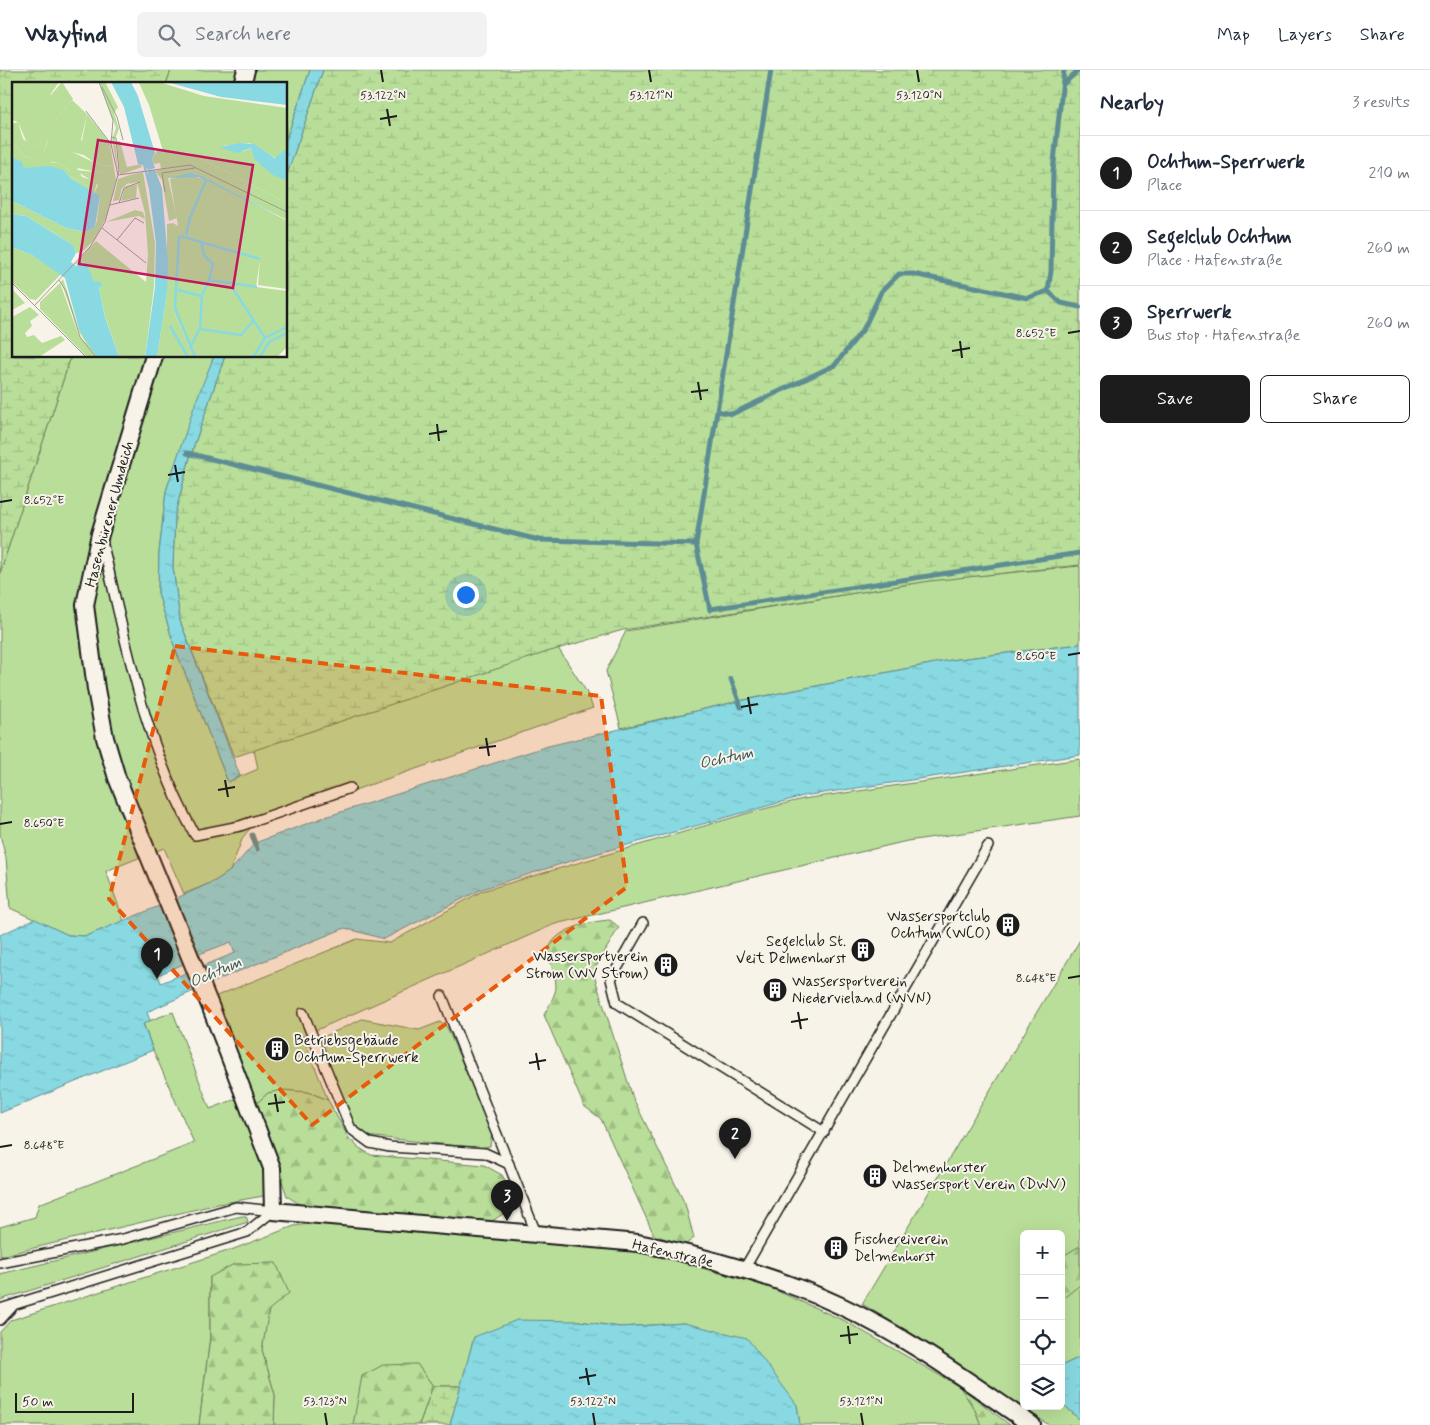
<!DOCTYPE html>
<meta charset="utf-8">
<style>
body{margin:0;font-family:Mynerve,sans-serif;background:#f2f2f3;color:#1f2937}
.controls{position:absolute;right:15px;bottom:15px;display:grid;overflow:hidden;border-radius:8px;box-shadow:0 5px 20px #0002}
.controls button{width:45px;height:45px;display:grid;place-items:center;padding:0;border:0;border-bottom:1px solid #e0e1e3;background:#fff;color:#1f2937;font:25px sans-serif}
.scale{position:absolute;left:15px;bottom:12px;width:119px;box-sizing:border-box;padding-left:5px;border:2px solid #1c1c1c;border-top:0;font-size:14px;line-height:18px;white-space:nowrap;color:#1c1c1c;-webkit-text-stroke:4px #f7f3e8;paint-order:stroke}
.you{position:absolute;left:465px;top:524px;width:18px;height:18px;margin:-12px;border:4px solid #fff;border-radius:50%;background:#1a73e8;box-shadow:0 0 0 8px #1a73e833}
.badge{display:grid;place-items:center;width:32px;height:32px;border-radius:50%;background:#1c1c1c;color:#fff;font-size:16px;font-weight:700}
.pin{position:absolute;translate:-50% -41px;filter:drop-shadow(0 1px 2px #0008)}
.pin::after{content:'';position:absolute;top:26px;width:18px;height:15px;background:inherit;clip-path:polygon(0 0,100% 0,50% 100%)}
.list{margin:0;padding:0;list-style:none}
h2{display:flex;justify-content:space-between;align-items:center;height:65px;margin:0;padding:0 20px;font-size:21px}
h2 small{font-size:16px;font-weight:400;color:#747a83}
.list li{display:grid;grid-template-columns:32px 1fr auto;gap:15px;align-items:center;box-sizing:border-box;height:75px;padding:0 20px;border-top:1px solid #e0e1e3}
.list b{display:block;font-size:19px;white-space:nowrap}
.list p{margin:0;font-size:16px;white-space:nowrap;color:#747a83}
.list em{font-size:16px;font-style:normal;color:#747a83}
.actions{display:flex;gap:10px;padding:15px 20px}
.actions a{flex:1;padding:11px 0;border:1px solid #1c1c1c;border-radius:8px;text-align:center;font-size:18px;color:#1c1c1c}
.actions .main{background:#1c1c1c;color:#fff}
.icon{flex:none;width:28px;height:28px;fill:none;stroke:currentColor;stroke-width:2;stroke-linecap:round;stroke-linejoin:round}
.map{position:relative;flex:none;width:1080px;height:1355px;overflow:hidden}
header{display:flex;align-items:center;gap:30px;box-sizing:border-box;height:70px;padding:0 25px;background:#fff;border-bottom:1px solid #e0e1e3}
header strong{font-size:24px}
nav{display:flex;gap:28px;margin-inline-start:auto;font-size:18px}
.search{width:350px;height:45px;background:#f2f2f3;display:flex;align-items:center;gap:12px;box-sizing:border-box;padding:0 18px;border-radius:8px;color:#747a83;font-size:19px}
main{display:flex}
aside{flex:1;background:#fff}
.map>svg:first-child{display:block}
.green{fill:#b9de99;stroke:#6a7d5a}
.forest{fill:url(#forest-firs);stroke:#6a7d5a}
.wetland{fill:url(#wetland-marsh);stroke:#6a7d5a}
.water{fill:url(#water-ripples);stroke:#5d8d93}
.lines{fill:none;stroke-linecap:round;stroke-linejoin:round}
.stream{stroke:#5d8d93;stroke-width:5}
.service-casing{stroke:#1c1c1c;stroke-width:12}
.minor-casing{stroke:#1c1c1c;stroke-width:20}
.service{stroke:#f7f3e8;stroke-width:9}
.minor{stroke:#f7f3e8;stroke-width:16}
.marked{fill:#e8590c;fill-opacity:0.2;stroke:#e8590c;stroke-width:4;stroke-dasharray:10 6;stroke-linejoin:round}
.ticks{fill:none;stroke:#1c1c1c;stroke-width:2}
.labels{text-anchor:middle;stroke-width:4;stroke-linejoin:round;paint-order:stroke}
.street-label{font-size:15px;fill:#1c1c1c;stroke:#f7f3e8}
.poi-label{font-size:15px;fill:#1c1c1c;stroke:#f7f3e8;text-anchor:start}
.water-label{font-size:16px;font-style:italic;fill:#3c5557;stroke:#f7f3e8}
.inset-river{fill:none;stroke:#88d9e2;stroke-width:2.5}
.inset-road{fill:none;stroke:#9f9d96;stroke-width:1}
.view{fill:#c2185b;fill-opacity:0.15;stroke:#c2185b;stroke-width:2.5}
.inset-edge{fill:none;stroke:#1c1c1c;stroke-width:2.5}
.ticks-label{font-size:12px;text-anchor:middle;fill:#1c1c1c;stroke:#f7f3e8;stroke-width:4;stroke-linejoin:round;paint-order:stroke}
</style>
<header>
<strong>Wayfind</strong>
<div class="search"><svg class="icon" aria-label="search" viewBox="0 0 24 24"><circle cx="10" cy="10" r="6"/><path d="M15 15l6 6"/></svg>Search here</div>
<nav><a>Map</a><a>Layers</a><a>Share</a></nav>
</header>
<main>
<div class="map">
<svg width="1080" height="1355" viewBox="0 0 1080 1355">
<defs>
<pattern id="forest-firs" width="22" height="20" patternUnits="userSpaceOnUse" patternTransform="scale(1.25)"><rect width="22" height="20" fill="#b9de99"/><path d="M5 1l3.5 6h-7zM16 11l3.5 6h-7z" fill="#9ebe83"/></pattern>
<pattern id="wetland-marsh" width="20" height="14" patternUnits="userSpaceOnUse" patternTransform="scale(1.25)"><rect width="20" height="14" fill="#b9de99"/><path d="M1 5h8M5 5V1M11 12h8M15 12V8" fill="none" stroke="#9ebe83"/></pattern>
<pattern id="water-ripples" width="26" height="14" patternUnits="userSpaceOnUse" patternTransform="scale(1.25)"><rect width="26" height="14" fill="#88d9e2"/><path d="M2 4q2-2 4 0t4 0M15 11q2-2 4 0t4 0" fill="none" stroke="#75bac1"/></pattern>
</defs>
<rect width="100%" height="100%" fill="#f7f3e8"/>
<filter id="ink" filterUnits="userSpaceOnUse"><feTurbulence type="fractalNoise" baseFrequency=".02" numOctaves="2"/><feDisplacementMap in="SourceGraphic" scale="10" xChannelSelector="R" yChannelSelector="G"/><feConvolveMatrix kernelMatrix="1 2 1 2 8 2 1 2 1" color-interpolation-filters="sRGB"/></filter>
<g filter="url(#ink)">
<g class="green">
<polygon points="171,0 310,0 286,70 286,14 166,14"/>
<polygon points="71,286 214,286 166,421 159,483 158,523 175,578 228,712 258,699 254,680 558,578 586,621 593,638 253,755 243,767 230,801 215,811 184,824 164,778 106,801 124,851 86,866 68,865 10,838 6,788 0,765 0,503"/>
<polygon points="1080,496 1080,574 951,590 739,631 621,658 606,601 626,561 933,510"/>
<polygon points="1080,689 1080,746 907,771 555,854 303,966 328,1030 308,1022 268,1023 256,1034 214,927 357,869 390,873 482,821 752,742 803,729"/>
<polygon points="1080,870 1080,1287 1061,1296 1061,1164 1024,1164 1024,1336 1061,1336 1061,1332 1080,1350 1080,1355 1049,1355 921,1269 862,1234"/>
<polygon points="173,942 210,1039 241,1027 267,1099 269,1125 218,1134 0,1186 0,1157 35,1147 39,1134 194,1073 153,980 143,953"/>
<polygon points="362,949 419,960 440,952 447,957 492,1063 490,1076 479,1078 366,1066 351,1054 321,968"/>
<polygon points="242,1146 246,1146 248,1152 0,1230 0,1204"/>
<polygon points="316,1153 637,1180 766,1216 845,1251 960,1317 975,1340 981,1355 800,1355 797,1335 684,1253 620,1257 579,1251 474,1267 461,1316 433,1316 417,1294 357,1340 353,1355 274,1355 275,1325 262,1280 268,1240 210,1207 210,1267 199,1355 0,1355 0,1262 11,1250 231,1180 294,1156"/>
</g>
<g class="forest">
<path d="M610 850 619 857 593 902 633 1028 685 1134 694 1168 685 1175 654 1165 601 1049 584 1036 544 945C548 937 556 925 556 916 556 905 549 893 549 882 550 859 593 851 610 850Z"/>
<polygon points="282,1020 308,1022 328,1030 348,1067 358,1077 371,1085 484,1095 502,1105 508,1116 509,1129 503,1144 492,1151 473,1154 302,1136 287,1126 256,1034 268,1023"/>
<polygon points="1080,1176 1080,1215 1061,1230 1061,1187"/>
<polygon points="276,1193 289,1223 269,1240 262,1280 275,1325 274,1355 199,1355 210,1267 210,1207 234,1194"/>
<polygon points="417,1294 433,1316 419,1355 353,1355 362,1306 383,1295"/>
<polygon points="960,1317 1010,1355 981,1355 975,1340"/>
</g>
<g class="wetland">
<polygon points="0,0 171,0 166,14 14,14 14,286 71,286 0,503"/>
<polygon points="323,0 1080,0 1080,495 930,511 623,560 547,582 234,687 180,551 173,497 175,444 190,387 225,286 286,286 286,107"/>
<polygon points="433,1316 461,1316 450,1355 419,1355"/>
</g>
<g class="water">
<polygon points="310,0 323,0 286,107 286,70"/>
<polygon points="214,286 225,286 190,387 175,444 173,497 180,551 240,706 228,712 175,578 158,523 159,483 166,421 196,331"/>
<polygon points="1080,574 1080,685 803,726 577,789 482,819 384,869 345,858 227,906 147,942 150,951 143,954 153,980 0,1043 0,865 35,849 68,865 86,866 164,834 188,892 158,905 161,913 235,883 231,872 194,886 173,836 179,827 215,811 230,801 255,773 322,748 548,676 739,631 951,590"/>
<polygon points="517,1250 579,1251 620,1257 684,1253 747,1268 797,1335 800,1355 450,1355 474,1267"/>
<polygon points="1080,1287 1080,1350 1061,1332 1061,1296"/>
</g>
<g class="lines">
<g class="stream">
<polyline points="1064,0 1053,101 1051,201 1048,221 1061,233 1080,237"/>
<polyline points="1063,14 1079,0"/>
<polyline points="717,341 732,344 835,295 864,258 881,222 899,204 913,204 1027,228 1048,221"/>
<polyline points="187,383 539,470 696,474"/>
<polyline points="710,539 1080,483"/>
<polyline points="710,540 696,474 771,0"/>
<polyline points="731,609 741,637"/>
<polyline points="252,765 257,779"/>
</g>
<defs>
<g id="service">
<path d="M102 471C126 572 144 674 195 765L240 756 350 718"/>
<polyline points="643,853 611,909 617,933 824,1062"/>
<polyline points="442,926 536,1163"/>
<polyline points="303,943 351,1059 370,1073 390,1077 485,1083 509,1094"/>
<polyline points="0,1193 123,1169 236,1137 273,1141"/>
<polyline points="743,1201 988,776"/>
<polyline points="0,1239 247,1162 273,1141"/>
<polyline points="0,1250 12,1237"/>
</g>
<g id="minor">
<polyline points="242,14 246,0"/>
<path d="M154 286 100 464 85 535 96 619 105 668 117 708 211 938 272 1098 273 1141 638 1173C701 1185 784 1209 841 1236 909 1268 970 1313 1032 1355"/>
</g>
</defs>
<use href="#service" class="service-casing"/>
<use href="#minor" class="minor-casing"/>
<use href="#service" class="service"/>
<use href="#minor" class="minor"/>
</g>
</g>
<path class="marked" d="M175 576 601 626 627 817 312 1055 109 829Z"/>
<path class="ticks" d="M381 0 383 12M649 0 651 12M917 0 919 12M387 39 390 56M380 49 397 46M1068 263 1080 261M960 271 962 288M952 281 970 278M698 312 701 330M691 322 708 320M437 354 439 371M429 364 447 361M175 395 178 412M168 405 185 402M0 432 12 430M1068 585 1080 583M748 627 751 644M741 637 758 634M486 668 489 686M479 678 496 676M225 710 228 727M218 720 235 717M0 754 12 752M1068 908 1080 906M798 942 801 959M791 952 808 949M536 983 539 1000M529 993 546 990M275 1024 278 1042M268 1034 285 1032M0 1077 12 1075M848 1256 850 1274M840 1266 858 1264M586 1298 589 1315M579 1308 596 1305M325 1343 327 1355M593 1343 595 1355M861 1343 863 1355"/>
<defs>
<symbol id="building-disc" viewBox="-11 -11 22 22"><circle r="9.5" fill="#1c1c1c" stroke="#f7f3e8"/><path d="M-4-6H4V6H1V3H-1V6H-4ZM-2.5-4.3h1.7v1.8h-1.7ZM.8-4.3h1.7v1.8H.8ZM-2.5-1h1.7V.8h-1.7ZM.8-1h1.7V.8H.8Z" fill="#fff"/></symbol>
</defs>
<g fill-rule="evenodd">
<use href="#building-disc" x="994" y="841" width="28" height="28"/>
<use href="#building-disc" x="849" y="866" width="28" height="28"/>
<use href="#building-disc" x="652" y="881" width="28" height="28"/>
<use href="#building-disc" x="761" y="906" width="28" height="28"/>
<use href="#building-disc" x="263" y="965" width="28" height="28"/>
<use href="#building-disc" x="861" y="1092" width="28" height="28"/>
<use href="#building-disc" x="822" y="1164" width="28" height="28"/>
</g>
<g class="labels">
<g class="street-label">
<text transform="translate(109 444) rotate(-75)" y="5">Hasenbürener Umdeich</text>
<text transform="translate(673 1183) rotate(13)" y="5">Hafenstraße</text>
</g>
<g class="poi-label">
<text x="990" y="851" text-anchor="end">Wassersportclub<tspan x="990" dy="17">Ochtum (WCO)</tspan></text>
<text x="846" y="876" text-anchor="end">Segelclub St.<tspan x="846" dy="17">Veit Delmenhorst</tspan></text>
<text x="648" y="891" text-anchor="end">Wassersportverein<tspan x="648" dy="17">Strom (WV Strom)</tspan></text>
<text x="792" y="916">Wassersportverein<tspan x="792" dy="17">Niedervieland (WVN)</tspan></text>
<text x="294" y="975">Betriebsgebäude<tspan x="294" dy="17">Ochtum-Sperrwerk</tspan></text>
<text x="892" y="1102">Delmenhorster<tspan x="892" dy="17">Wassersport Verein (DWV)</tspan></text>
<text x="854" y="1174">Fischereiverein<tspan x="854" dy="17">Delmenhorst</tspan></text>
</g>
<g class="water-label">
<text transform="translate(726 687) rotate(-12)" y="6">Ochtum</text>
<text transform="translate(215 901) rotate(-23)" y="6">Ochtum</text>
</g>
</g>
<g transform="translate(12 12)">
<rect width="275" height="275" fill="#f7f3e8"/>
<path d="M0 0H18L21 7 39 13 50 0 61 17 42 39 70 59 75 32 98 61 104 98 95 134 83 157 70 170 64 171 61 163 42 151 14 134 0 132V119L54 146 74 150 83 145 85 138 88 114 82 112 86 103 63 88 94 91 99 85 83 81 72 73 34 64 36 58 22 65 15 61 6 40 0 38ZM87 0H93L106 25 102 31 107 47 103 57 106 90 100 57 104 46ZM105 59H108L115 85 129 82 130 85 108 93ZM145 69 178 71 275 121V138L183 92 156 96 165 136 157 139 150 98 143 89 149 87 148 81 142 82 140 77ZM131 90 143 161 142 205 133 275H107L93 234 87 206 89 203 82 201 73 180 62 183 84 159 134 200 136 172 133 131 125 100 117 102 118 93ZM125 102 124 116 109 119 113 105ZM161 141 166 144V180L161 229 182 275H145L155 210V142ZM0 165 20 173 49 192 24 218 18 217 0 200ZM51 197 67 247 85 275H75L28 227V220L48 201 67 254 75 262 67 250 49 200ZM0 207 13 221 0 228ZM18 225 27 233 18 239 20 244 13 251 15 255 22 253 30 261 49 254 53 258 27 275H0V235ZM275 246V265L265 275H241L253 257Z" fill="#b9de99"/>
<path d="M18 0H47L38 13 34 14 20 12ZM60 18 75 32 68 62 37 53 33 48 36 39H42ZM6 40 11 57 22 65V77L14 75 0 60V42ZM34 64 50 65 83 81 99 85 100 93 65 86 70 95 85 100 83 108 58 94V89L48 81 36 80 33 75H41L32 69ZM118 93 119 99 110 106 107 118 101 119 106 97ZM123 128 131 130 133 137 127 134 94 140Z" fill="#b9de99"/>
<path d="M147 0 192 14 275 26V66L264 76 238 61 210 64 232 69 239 66 245 80 275 99V121L178 71 151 69 137 23 127 1ZM36 57 32 69 44 74 33 76 40 81H48L58 89V94L83 108 82 112 59 97 52 88 12 86 0 75V60L14 75 22 77V65ZM175 93 193 97 275 139V207L246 203 248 178 244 205 275 209V246L253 257 241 275H182L161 229 166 144 158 97Z" fill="#b9de99"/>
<path d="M99 0H119L126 14 143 71 140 77 143 86 136 88 134 85 136 93V89L143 88 150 106 156 181 155 210 145 275H133L143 205 144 161 137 107 131 83 126 82 112 25ZM155 0H275V23L209 15ZM228 61 242 62 263 76 275 66V99L261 93 243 78 239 66 225 71 208 65ZM0 75 10 80 12 86 37 84 52 88 59 97 88 114 83 145 74 150 54 146 0 119ZM178 91 190 94 275 139 187 95 156 96ZM0 132 14 134 61 163 64 171 59 180 64 184 74 180 82 200 87 199 90 203 87 206 93 235 107 275H85L74 259 67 247 53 196 20 173 0 165Z" fill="#88d9e2"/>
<path class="inset-river" d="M174 153 178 136 194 98M167 154 163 226 183 275M168 154 248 177M189 160 192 173 201 182 197 198M220 205 253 256M166 208 189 214M242 238 229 253 188 247 190 213 197 198 245 205M158 244 176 275M179 264 187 248M241 275 253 256 275 245M248 275 257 260 275 251"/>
<path class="inset-road" d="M87 0 101 38 99 62 106 93M90 5 105 35 111 58M74 29 99 62M106 93 178 83 275 130M153 110 150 91 183 86M107 121 112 106 128 100M98 123 127 116M90 146 134 181M105 158 123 136 132 141M47 198 54 209 68 255 84 275M0 201 74 275M23 223 78 165 93 140 107 89 104 56 99 55"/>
<path class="view" d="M86 58 241 83 221 206 67 182Z"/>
<rect width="275" height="275" class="inset-edge"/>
</g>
<g class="ticks-label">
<text x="383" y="29">53.122°N</text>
<text x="651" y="29">53.121°N</text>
<text x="919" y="29">53.120°N</text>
<text x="1036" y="267">8.652°E</text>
<text x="44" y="434">8.652°E</text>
<text x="1036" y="590">8.650°E</text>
<text x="44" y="757">8.650°E</text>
<text x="1036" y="912">8.648°E</text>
<text x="44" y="1079">8.648°E</text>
<text x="325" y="1335">53.123°N</text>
<text x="593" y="1335">53.122°N</text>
<text x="861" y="1335">53.121°N</text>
</g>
</svg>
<div class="controls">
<button>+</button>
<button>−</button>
<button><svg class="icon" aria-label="locate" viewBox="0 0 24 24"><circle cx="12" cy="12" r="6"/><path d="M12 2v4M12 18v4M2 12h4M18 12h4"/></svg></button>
<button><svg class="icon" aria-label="layers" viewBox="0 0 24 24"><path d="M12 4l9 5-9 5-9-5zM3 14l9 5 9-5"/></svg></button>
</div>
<div class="scale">50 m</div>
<div class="you"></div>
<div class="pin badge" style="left:157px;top:909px">1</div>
<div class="pin badge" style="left:735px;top:1089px">2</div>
<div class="pin badge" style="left:507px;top:1151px">3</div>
</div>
<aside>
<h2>Nearby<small>3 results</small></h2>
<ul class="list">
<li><span class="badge">1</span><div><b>Ochtum-Sperrwerk</b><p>Place</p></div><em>210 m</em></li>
<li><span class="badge">2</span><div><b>Segelclub Ochtum</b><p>Place · Hafenstraße</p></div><em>260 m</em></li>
<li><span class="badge">3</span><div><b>Sperrwerk</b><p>Bus stop · Hafenstraße</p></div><em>260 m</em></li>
</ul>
<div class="actions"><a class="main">Save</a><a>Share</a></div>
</aside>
</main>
